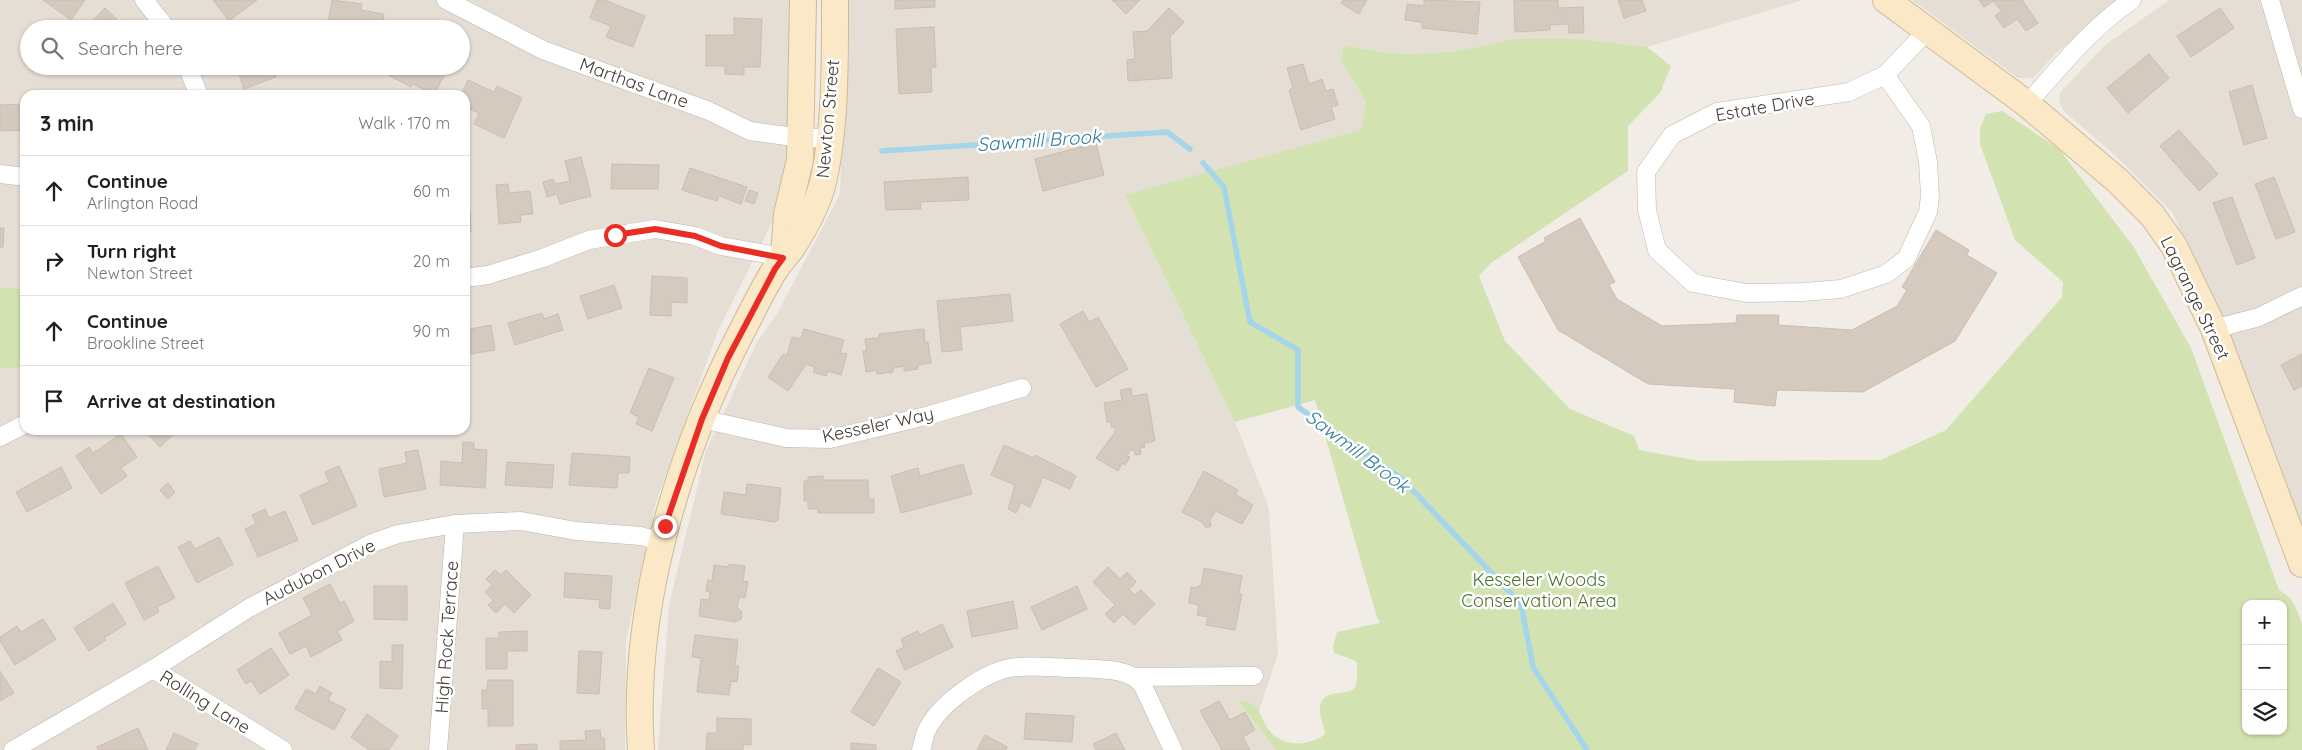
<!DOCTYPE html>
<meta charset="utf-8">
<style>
body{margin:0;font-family:Quicksand,sans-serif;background:#f2f2f2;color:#202124}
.controls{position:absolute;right:15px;bottom:15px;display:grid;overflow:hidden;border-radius:10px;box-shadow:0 1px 4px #0004}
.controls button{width:45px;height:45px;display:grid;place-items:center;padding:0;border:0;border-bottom:1px solid #e0e0e0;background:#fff;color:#202124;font:25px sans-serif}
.stop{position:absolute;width:15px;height:15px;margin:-11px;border:4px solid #ea2d24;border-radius:50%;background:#fff}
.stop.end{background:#ea2d24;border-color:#fff;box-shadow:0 1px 5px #0008}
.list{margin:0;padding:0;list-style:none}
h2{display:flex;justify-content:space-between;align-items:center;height:65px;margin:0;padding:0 20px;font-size:21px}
h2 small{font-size:16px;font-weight:400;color:#757577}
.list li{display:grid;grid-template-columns:32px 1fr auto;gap:15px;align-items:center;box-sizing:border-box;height:70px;padding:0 20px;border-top:1px solid #e0e0e0}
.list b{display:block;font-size:19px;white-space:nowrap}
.list p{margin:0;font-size:16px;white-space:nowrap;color:#757577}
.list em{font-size:16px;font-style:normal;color:#757577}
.icon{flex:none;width:28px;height:28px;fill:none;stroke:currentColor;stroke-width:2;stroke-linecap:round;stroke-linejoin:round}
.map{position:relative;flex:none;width:2302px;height:750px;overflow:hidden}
.search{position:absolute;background:#fff;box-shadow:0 1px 4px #0004;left:20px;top:20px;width:450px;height:55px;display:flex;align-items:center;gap:12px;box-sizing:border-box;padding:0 18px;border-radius:28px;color:#757577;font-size:19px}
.panel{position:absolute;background:#fff;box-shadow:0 1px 4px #0004;left:20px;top:90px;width:450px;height:345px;border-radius:15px}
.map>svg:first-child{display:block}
.residential{fill:#e5ded4;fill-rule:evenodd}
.green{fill:#d2e3b1;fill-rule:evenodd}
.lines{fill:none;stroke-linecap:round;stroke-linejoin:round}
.stream{stroke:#a5d5ea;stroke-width:5.5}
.building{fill:#d5cabf;stroke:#ccbeaf}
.street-casing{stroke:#bfb6ac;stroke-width:19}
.secondary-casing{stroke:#ceba98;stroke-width:28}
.street{stroke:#fff;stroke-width:18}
.secondary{stroke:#fae8c6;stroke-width:26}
.route{stroke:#ea2d24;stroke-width:6}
.labels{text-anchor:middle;stroke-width:5;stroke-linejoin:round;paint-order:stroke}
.street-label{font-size:18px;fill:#433c35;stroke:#fff}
.park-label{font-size:18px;fill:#4e702d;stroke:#fff}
.water-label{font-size:19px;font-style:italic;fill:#357da0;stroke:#fff}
</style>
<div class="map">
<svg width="2302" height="750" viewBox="0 0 2302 750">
<rect width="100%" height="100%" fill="#f1ece5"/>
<g class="residential">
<path d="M0 0H793L797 106 778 211 718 331 656 502 626 640 625 750H0V369L25 367V430H465V95H25V289L0 287ZM29 29H461V66H29Z"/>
<polygon points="847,0 1803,0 1647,47 1580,39 1512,39 1478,48 1427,54 1391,53 1343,45 1341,61 1366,102 1360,137 1125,195 1235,422 1269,508 1278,654 1259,711 1247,702 1237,701 1276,750 658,750 669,605 706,451 757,342 777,314 840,194"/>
<polygon points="1912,0 2125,0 2056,53 2033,78 2018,78"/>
<polygon points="2169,0 2302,0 2302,526 2173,213 2116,156 2064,111 2059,103 2060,93 2104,46"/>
</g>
<g class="green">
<path d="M1511 39H1580L1647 47 1671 66 1660 93 1628 126V171L1491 263 1479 276 1505 341 1570 409 1634 436 1639 450 1699 461 1881 460 1946 430 2062 297 2063 282 2015 240 1980 144V128L1986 114 2002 111 2059 149 2133 246 2191 348 2279 590C2293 597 2297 609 2302 624V750H1276L1237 700C1244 701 1250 702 1255 706 1261 712 1262 720 1267 727 1279 747 1308 748 1325 734 1324 725 1319 716 1320 707 1322 687 1351 697 1355 687 1358 681 1357 670 1357 663L1354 660 1334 653 1333 647 1337 632 1380 623 1377 618 1315 400 1235 422 1125 195 1361 130 1366 102 1341 61 1343 45C1359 47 1376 52 1393 53 1433 56 1473 50 1511 39ZM2246 604H2283V731H2246Z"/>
<polygon points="0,287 25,289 25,367 0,369"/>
</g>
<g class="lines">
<g class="stream">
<polyline points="882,151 1167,132 1190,149"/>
<polyline points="1203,163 1224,187 1250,322 1298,350 1298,407 1402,479 1521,604 1533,667 1587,750"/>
</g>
</g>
<g class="building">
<polygon points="43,0 85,0 71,20"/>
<polygon points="213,0 257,0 229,21"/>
<polygon points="332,0 362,4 361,10 384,14 382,29 327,29"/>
<polygon points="597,0 604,0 645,16 633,47 606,37 611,26 590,18"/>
<polygon points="895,0 935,0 935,7 895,9"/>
<polygon points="1112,0 1140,0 1126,14"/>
<polygon points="1343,0 1367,0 1359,14 1341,3"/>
<polygon points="1424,0 1480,2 1477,34 1422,28 1422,22 1405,20 1407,4 1424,6"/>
<polygon points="1514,0 1558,0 1558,8 1583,7 1584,33 1569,33 1568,24 1550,25 1550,30 1515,32"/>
<polygon points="1618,0 1642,0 1646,11 1624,18"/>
<polygon points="1979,0 2022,0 2038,23 2026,31 2017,19 2004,28 1995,16 2001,11 1994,1 1984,7"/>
<polygon points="105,8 127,29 87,29 86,27"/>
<polygon points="1169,8 1184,22 1170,37 1172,78 1128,81 1127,60 1135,59 1133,32 1147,31"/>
<polygon points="2220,8 2234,28 2191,57 2177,36"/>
<polygon points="734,18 762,19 760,67 744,67 744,75 725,74 725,66 706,66 706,35 734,35"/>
<polygon points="934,27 936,67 931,68 932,92 899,94 896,29"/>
<polygon points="2149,54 2169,78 2128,113 2107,88"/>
<polygon points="1303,64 1309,84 1322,79 1326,91 1333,89 1338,105 1331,107 1335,119 1301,130 1289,90 1293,88 1287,68"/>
<polygon points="236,66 272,66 276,77 244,89"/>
<polygon points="449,66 434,95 413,84 411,87 390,76 394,66"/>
<polygon points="468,80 494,92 497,86 522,98 504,138 474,124 479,113 465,107 465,95 461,95"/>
<polygon points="2252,85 2267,138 2244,145 2229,92"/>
<polygon points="25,104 25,130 0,131 0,105"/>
<polygon points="2179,130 2218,174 2199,191 2160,146"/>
<polygon points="1096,143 1104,175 1043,191 1035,159"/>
<polygon points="581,157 591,196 560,204 557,194 547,197 543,182 553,179 555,184 570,181 565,161"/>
<polygon points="612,164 659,165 658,189 611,189"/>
<polygon points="690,168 747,187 741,204 719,196 717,201 682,190"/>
<polygon points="968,177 969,200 920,202 921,209 886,210 884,182"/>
<polygon points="2274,177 2295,232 2276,239 2255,184"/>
<polygon points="508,184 509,193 530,191 533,214 520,215 521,222 499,224 496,185"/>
<polygon points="749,190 758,193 754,204 745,201"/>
<polygon points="2232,197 2255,258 2237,265 2213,203"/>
<polygon points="465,200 467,209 470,209 471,232 465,232"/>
<polygon points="1580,218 1615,282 1609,285 1617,299 1662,326 1736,323 1737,315 1779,315 1778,325 1852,330 1897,306 1907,290 1902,287 1936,230 1969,250 1967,255 1997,273 1955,341 1863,392 1777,390 1775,406 1734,402 1735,389 1648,384 1558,330 1518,257 1546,241 1544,238"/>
<polygon points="0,228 4,228 3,247 0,247"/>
<polygon points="652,276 687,278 687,303 671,302 671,316 650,315"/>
<polygon points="614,285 622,308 588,319 580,296"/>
<polygon points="1010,294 1013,321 960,327 962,350 942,352 937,301"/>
<polygon points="1083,311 1089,322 1098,317 1128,369 1096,387 1060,324"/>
<polygon points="542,313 544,319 558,314 563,330 515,345 508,323"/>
<polygon points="491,325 495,350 465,355 465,330"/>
<polygon points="804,329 844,340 840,353 847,354 841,375 828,371 826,376 813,372 815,367 806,364 788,391 768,377 783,354 787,356 792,337 801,339"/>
<polygon points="924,329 925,342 928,342 931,363 918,365 918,369 904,371 904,366 893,368 893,372 877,374 876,370 866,372 863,351 867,351 865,339 879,338 879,334"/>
<polygon points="2302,354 2302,386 2294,390 2281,365"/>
<polygon points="649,368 674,378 652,431 636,424 639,417 630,413"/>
<polygon points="1131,388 1132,396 1147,394 1155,441 1144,443 1145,447 1140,448 1141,454 1135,455 1134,450 1130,450 1127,456 1130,457 1125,465 1122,463 1118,471 1096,458 1115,432 1115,427 1111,427 1111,422 1107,422 1104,403 1122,400 1120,390"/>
<polygon points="144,430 178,430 160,447"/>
<polygon points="121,434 137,457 121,468 127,476 101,494 76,456 89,447 93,453"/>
<polygon points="463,442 474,443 474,449 487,450 485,488 440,485 441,461 462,463"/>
<polygon points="1004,445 1034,458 1035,455 1076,476 1070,489 1043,477 1030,507 1021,503 1016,513 1008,509 1015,485 991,475"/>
<polygon points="418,450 426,489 384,497 379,469 407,463 405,452"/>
<polygon points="572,453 630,457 629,473 618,473 617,488 569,485"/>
<polygon points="507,462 554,465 552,488 505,485"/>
<polygon points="963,464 972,494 901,513 891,476 918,468 920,476"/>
<polygon points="339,466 357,506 313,525 300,495 329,482 325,472"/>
<polygon points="61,467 72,488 27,512 16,492"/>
<polygon points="1204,471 1238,490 1235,494 1253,505 1242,524 1216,511 1210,520 1211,526 1206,528 1202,522 1182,512"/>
<polygon points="823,476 823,480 868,480 869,499 874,499 874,513 818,513 818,509 808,509 808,501 804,501 804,481 808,481 808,477"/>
<polygon points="168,483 175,492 168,499 160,490"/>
<polygon points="747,484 781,488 778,520 775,522 721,514 724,492 746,495"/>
<polygon points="265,509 269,518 285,511 298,540 258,557 245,529 256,524 252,515"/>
<polygon points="219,537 233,564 197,583 178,547 190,541 195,549"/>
<polygon points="729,564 745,566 743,581 748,582 745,598 739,597 737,607 742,612 741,619 735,622 699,616 701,599 709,600 710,592 706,591 708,580 712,581 714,565 728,567"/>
<polygon points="158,566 175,598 157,607 159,612 144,620 125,583"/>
<polygon points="1108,567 1120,579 1127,572 1136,582 1129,589 1135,595 1141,590 1155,604 1134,625 1123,614 1114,623 1105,614 1115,605 1093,582"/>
<polygon points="1204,568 1242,576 1239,594 1242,594 1235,630 1206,625 1208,617 1197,615 1199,605 1189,603 1191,587 1197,588 1198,586 1201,586"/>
<polygon points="495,570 501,575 506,570 531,595 514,613 505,604 496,613 488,605 493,600 485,592 492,585 486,579"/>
<polygon points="565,573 612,576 610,609 599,608 600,600 564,597"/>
<polygon points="330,584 340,603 344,601 354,621 337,631 342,640 311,657 306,646 290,654 279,633 312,615 303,598"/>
<polygon points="374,586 407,586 407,620 374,619"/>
<polygon points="1077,586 1087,609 1042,630 1031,607"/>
<polygon points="1013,601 1018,628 972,637 967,611"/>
<polygon points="113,603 126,624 104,638 106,640 89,651 74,628"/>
<polygon points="43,619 56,639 15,665 0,641 0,637 17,626 21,632"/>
<polygon points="942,624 953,647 905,670 896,651 904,647 901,639 918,631 920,635"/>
<polygon points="527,631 527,651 507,651 507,669 486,669 486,638 499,638 499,632"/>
<polygon points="695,635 738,640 735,666 739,666 737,682 731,681 729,695 697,692 701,658 692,657"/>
<polygon points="392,645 403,645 402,689 380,688 380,661 392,662"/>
<polygon points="271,648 289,675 260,694 251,681 246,684 237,670"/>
<polygon points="579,651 602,652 599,694 577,693"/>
<polygon points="878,668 901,682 874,726 851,712"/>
<polygon points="0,671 14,693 0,701"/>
<polygon points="488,680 513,680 513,726 488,726 488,709 482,709 482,690 487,690"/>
<polygon points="320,686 332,693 328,700 346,709 334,730 295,709 306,689 316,694"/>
<polygon points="1219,701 1230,720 1245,712 1255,730 1243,737 1250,750 1222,750 1200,711"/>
<polygon points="1026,713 1074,716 1072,742 1024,739"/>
<polygon points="367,714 398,736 389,750 369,750 351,737"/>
<polygon points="717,718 751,719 751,745 743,744 743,750 706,750 707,733 717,733"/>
<polygon points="138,728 148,750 98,750 97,747"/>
<polygon points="600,730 601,738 604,738 605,750 560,750 560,741 586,740 585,731"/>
<polygon points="174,733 198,744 195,750 166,750"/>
<polygon points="1116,733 1125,750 1096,750 1093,744"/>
<polygon points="985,735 1007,747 1006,750 977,750"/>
<polygon points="851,743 876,745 876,750 851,750"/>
<polygon points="537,744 537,750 516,750 516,745"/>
</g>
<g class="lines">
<defs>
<g id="street">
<polyline points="144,0 167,29"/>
<polyline points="446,0 543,50 709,111 750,131 801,138 829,138"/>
<polyline points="2270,0 2302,109"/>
<polyline points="187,66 199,95"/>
<polyline points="1885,75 1921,126 1928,162 1930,196 1928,212 1906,259 1886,274 1841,289 1803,292 1746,293 1693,283 1657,250 1647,210 1646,172 1672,135 1717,112 1849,92 1885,75 1927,31"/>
<path d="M2027 104C2060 67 2091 28 2132 0"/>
<polyline points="0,174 25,177"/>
<polyline points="465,278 488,275 543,258 589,240 655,229 695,236 721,246 783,257"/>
<polyline points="2214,329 2259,317 2302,296"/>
<polyline points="702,419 786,438 830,439 930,415 1022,388"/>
<polyline points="0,437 25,424"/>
<polyline points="153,669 283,750"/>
<polyline points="1134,677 1142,684 1173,750"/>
<polyline points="13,750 153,669 249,608 372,543 398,534 455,524 521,521 576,531 641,536 661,542"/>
<polyline points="438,750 455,524"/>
<path d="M921 750C923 744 924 737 926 732 938 704 987 669 1017 667 1036 665 1056 668 1074 668 1093 669 1118 668 1134 677L1254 676"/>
</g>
<g id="secondary">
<polyline points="1886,0 2027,104 2118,181 2152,215 2174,246 2214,329 2302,564"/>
<polyline points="784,255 787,214 800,160 803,0"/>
<path d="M641 750C631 611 678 453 742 331 753 310 763 288 776 268 781 260 788 254 793 246 805 227 818 204 823 182 836 126 835 57 835 0"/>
</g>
</defs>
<use href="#street" class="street-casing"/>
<use href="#secondary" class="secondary-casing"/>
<use href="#street" class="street"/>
<use href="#secondary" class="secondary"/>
</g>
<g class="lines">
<polyline class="route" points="615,235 655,229 695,236 721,246 783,258 775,269 728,358 702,419 665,526"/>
</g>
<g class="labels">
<g class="street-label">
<text transform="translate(634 83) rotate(20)" y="6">Marthas Lane</text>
<text transform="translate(1765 107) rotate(-10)" y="6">Estate Drive</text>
<text transform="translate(828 119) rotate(-85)" y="6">Newton Street</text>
<text transform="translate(2195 298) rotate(64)" y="6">Lagrange Street</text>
<text transform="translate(878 425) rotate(-12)" y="6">Kesseler Way</text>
<text transform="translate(319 572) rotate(-27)" y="6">Audubon Drive</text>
<text transform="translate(447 637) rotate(-86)" y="6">High Rock Terrace</text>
<text transform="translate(205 702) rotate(32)" y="6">Rolling Lane</text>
</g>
<g class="park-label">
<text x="1539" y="586">Kesseler Woods<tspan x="1539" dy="21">Conservation Area</tspan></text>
</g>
<g class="water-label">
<text transform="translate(1039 140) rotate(-4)" y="7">Sawmill Brook</text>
<text transform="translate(1358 451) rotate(37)" y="7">Sawmill Brook</text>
</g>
</g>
</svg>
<div class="controls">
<button>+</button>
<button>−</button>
<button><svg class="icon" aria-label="layers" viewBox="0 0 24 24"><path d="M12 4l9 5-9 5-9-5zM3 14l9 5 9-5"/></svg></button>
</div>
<div class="stop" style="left:615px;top:235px"></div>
<div class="stop end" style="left:665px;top:526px"></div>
<div class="search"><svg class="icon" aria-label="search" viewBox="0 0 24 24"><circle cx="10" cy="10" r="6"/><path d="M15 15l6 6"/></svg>Search here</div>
<section class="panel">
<h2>3 min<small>Walk · 170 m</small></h2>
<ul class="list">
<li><svg class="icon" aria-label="ahead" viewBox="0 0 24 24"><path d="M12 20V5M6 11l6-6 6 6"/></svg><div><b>Continue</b><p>Arlington Road</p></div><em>60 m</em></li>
<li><svg class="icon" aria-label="right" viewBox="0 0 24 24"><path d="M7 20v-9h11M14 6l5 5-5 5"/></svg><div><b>Turn right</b><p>Newton Street</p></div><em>20 m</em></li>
<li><svg class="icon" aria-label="ahead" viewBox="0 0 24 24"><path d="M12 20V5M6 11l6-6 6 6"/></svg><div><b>Continue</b><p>Brookline Street</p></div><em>90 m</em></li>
<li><svg class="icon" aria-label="arrive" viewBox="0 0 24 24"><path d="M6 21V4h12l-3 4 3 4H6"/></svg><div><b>Arrive at destination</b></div></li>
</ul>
</section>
</div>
